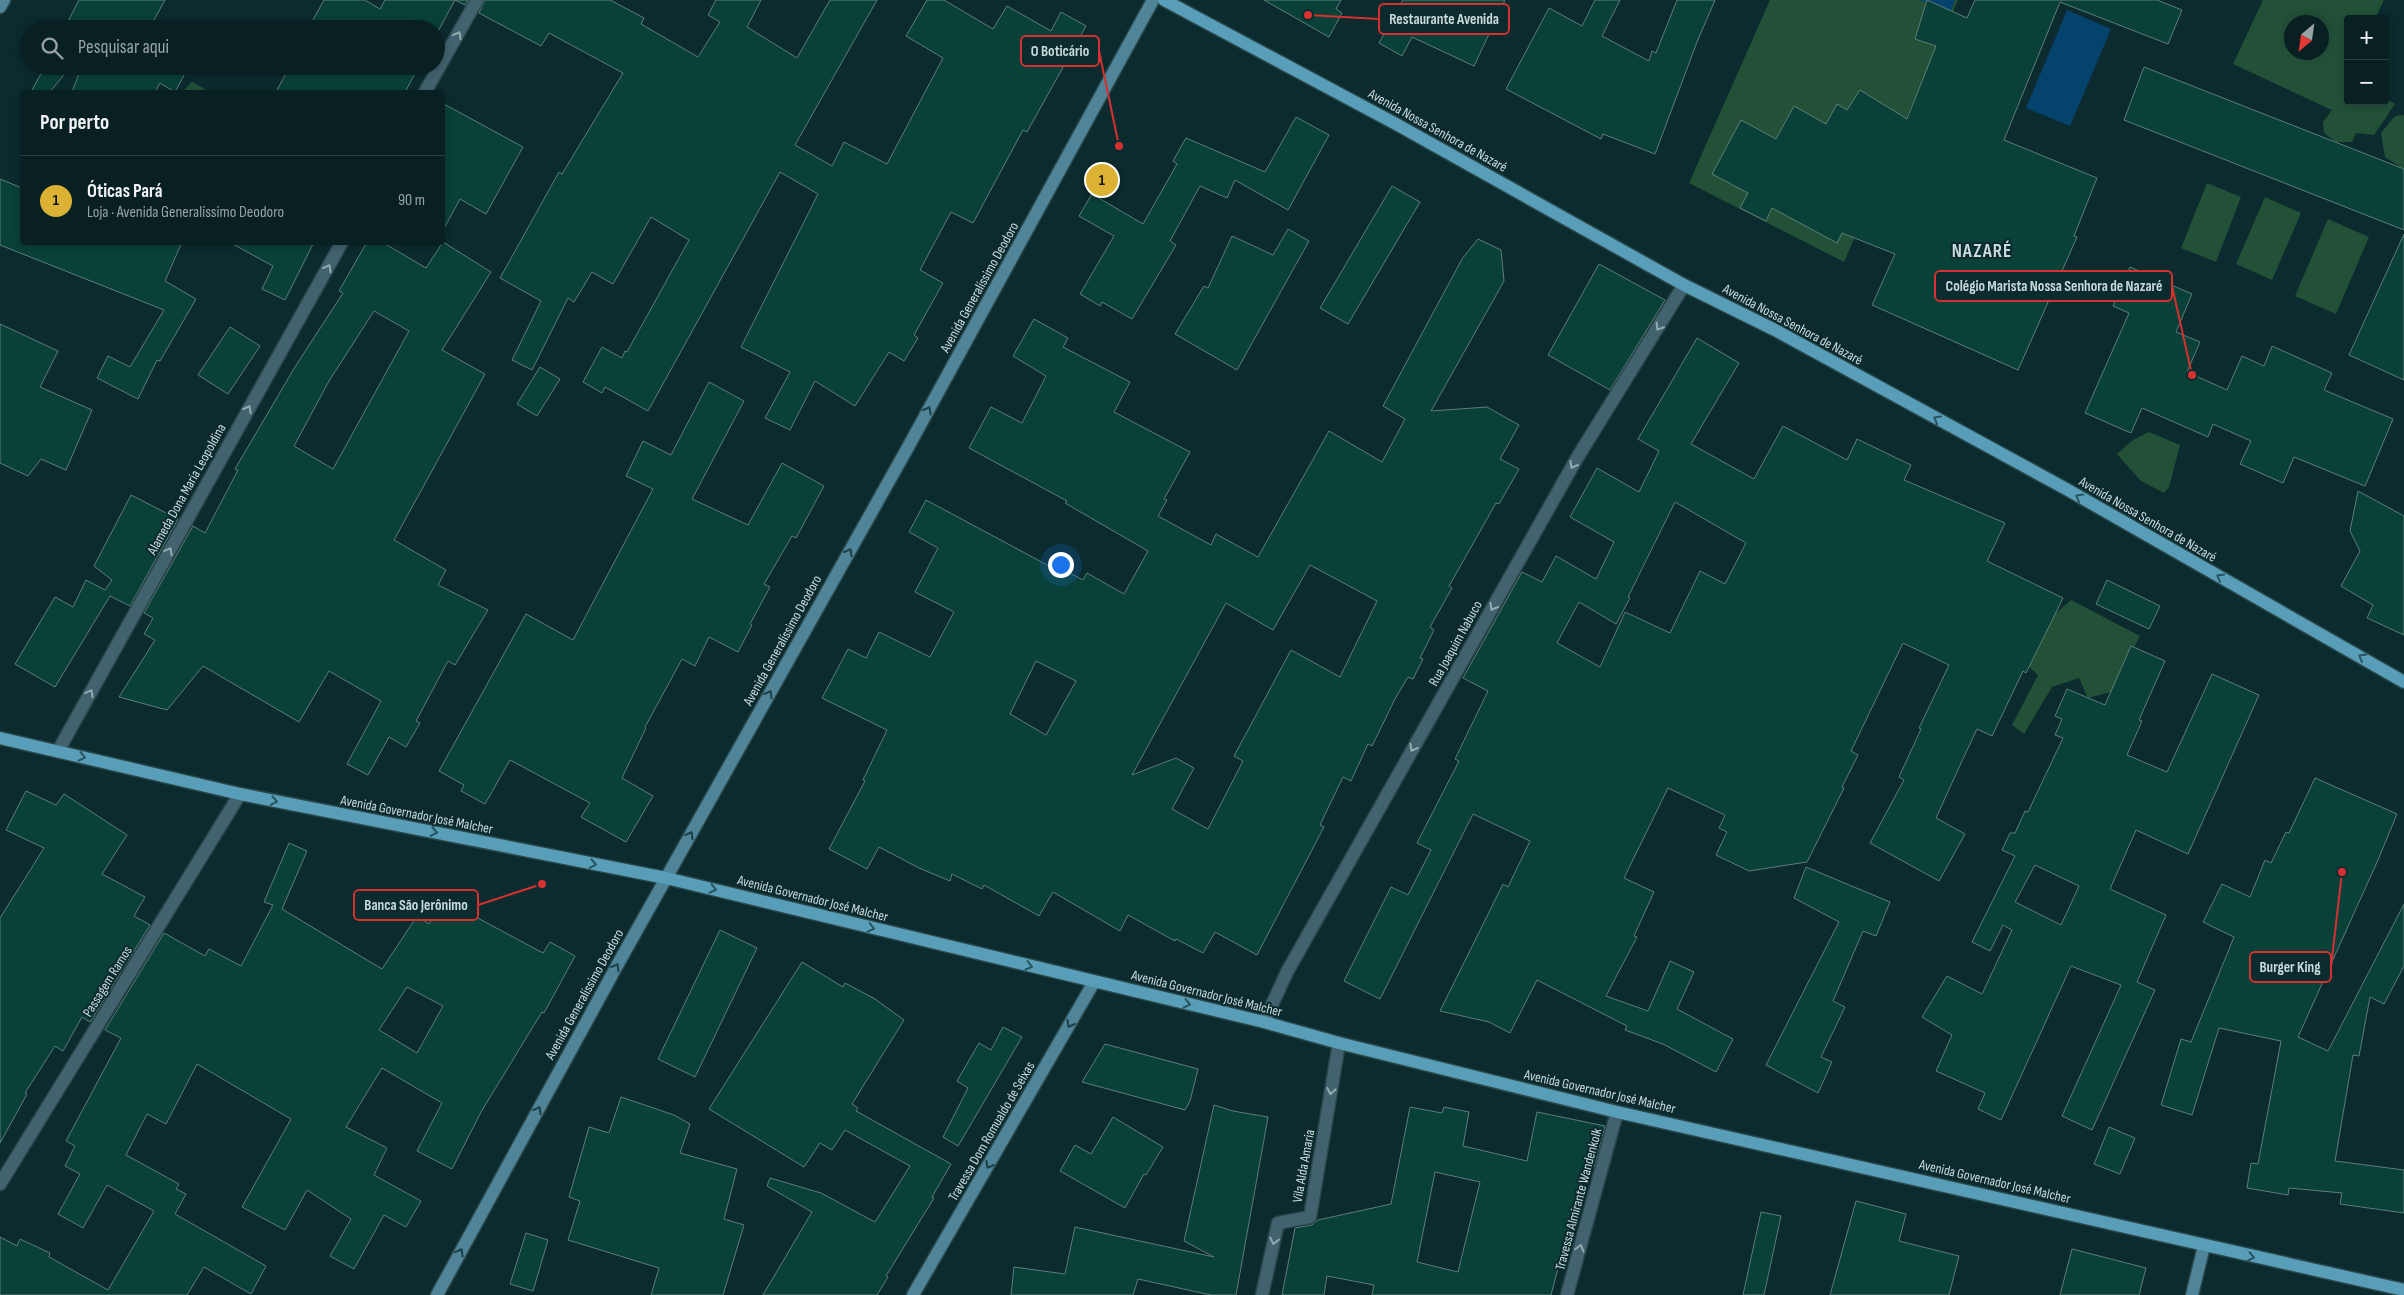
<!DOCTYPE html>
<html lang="pt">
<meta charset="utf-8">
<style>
body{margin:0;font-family:"Sofia Sans Condensed",sans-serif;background:#11282a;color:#f1f3f6}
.controls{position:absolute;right:15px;top:15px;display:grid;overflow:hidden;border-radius:5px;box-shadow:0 2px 8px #0003}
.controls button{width:45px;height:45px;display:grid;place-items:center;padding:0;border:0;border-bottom:1px solid #293e40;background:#082022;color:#f1f3f6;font:25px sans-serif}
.compass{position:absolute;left:2284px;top:15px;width:45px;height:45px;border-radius:50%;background:#082022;box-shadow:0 2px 8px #0003;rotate:209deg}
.you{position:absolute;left:1060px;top:564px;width:18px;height:18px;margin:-12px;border:4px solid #fff;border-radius:50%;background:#1a73e8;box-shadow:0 0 0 8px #1a73e833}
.badge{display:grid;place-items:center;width:32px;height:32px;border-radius:50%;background:#dbb233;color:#111;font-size:16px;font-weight:700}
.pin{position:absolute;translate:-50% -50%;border:2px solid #fff;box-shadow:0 1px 5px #0006}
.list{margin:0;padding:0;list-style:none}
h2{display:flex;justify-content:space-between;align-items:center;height:65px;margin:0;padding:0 20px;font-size:21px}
h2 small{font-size:16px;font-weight:400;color:#98a3a5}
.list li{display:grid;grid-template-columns:32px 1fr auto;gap:15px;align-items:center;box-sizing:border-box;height:90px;padding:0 20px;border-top:1px solid #293e40}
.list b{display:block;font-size:19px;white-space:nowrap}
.list p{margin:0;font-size:16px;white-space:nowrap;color:#98a3a5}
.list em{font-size:16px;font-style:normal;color:#98a3a5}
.icon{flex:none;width:28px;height:28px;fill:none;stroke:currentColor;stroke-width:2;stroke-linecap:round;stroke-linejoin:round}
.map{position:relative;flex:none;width:2404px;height:1295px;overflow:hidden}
.search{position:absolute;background:#082022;box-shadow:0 2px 8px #0003;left:20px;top:20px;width:425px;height:55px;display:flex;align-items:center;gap:12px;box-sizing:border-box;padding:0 18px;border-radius:28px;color:#98a3a5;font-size:19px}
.panel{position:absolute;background:#082022;box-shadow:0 2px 8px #0003;left:20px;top:90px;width:425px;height:155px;border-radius:5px}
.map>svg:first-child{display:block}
.green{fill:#225138;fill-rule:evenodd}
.water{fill:#05426e}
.building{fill:#094038;stroke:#5e7e77;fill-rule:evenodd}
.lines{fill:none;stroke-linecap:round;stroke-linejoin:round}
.street-casing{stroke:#29474a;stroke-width:15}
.secondary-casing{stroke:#29474a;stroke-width:15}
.primary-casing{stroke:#29474a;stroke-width:15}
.street{stroke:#42626f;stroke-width:12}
.secondary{stroke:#508498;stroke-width:12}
.primary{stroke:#599eb8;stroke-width:12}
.oneway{stroke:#93aab0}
.oneway2{stroke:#1c4148}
.oneway3{stroke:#26535e}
.labels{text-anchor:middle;stroke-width:4;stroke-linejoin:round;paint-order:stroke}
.street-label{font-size:14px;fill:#c9dadc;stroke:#0b2b2e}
.district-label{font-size:19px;font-weight:bold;letter-spacing:1px;fill:#c9dadc;stroke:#0b2b2e}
.leader{fill:none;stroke:#d53131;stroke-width:2}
.callout-dot{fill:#d53131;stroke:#0b2b2e;stroke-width:2}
.callout{fill:#0b2b2e;stroke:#d53131;stroke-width:2}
.callout-label{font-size:15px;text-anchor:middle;font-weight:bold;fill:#c9dadc}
</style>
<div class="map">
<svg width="2404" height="1295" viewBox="0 0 2404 1295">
<rect width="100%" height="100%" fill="#0b2b2e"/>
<g class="green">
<polygon points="1770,0 1958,0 1844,262 1689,183"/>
<path d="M2263 0H2384L2375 19H2348V101H2385V98L2395 104 2374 135 2356 133 2352 142H2336L2324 133 2323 122 2332 110 2233 64ZM2292 22H2322V52H2292Z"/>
<polygon points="192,82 210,92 182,92"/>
<polygon points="2404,115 2404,169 2385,157 2381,133 2395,116"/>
<polygon points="2207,183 2241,197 2216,262 2181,248"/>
<polygon points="2265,197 2301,213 2272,280 2236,264"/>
<polygon points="2328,219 2369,237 2336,314 2295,296"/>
<polygon points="2149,432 2180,445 2169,487 2164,493 2141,481 2117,454 2133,440"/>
<polygon points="2071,600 2140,636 2111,692 2088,698 2079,678 2052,687 2024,734 2012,725 2038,675 2029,667 2055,614"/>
</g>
<g class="water">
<polygon points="1919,0 1955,0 1951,11"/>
<polygon points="2067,10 2111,29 2070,126 2026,108"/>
</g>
<g class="building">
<polygon points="79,0 165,0 149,29 64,29"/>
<polygon points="324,0 365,0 380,9 385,0 468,0 465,5 455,0 436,35 436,29 308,29"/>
<polygon points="485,0 610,0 644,18 641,24 698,57 720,22 708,15 716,0 761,0 747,27 797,58 830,0 877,0 795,145 832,166 844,142 887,164 943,58 906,36 927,0 944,0 993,29 1007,6 1051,31 1061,12 1086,26 1027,132 1023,130 973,223 951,212 920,270 943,283 914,335 918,338 904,361 889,352 855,406 815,381 790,430 765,418 790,372 741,347 818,194 780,172 648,411 605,387 602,393 583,382 602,347 622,358 625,351 627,352 689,240 651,217 613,284 592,272 574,302 568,298 532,370 512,360 541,301 500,278 559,172 562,174 623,73 549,33 541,46 479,13"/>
<polygon points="1264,0 1341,0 1336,9 1342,13 1329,37"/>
<polygon points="1403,0 1505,0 1474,66 1412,37 1402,56 1379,43"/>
<polygon points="1595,0 1620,0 1602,36 1649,61 1652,51 1656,53 1677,0 1715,0 1697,42 1655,154 1603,134 1601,139 1506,89 1549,8 1582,26"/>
<polygon points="1927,0 1967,18 1975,0 2157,0 2182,10 2168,44 2060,2 2004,140 2097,178 2074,236 2077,237 2018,370 1872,305 1895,254 1842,233 1837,243 1772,208 1766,221 1740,208 1748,193 1712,174 1741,120 1776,139 1794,106 1826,124 1837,104 1847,110 1860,90 1907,119 1936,46 1915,39"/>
<polygon points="45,66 71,66 50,92 31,92"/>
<polygon points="82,66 189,66 175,92 160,83 155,92 72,92"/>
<polygon points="290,66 419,66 405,92 276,92"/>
<polygon points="2144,67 2404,169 2404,230 2124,120"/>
<polygon points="442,103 523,147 486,214 460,199 442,232"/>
<polygon points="1296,117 1329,135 1288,210 1235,180 1227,198 1200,186 1170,241 1176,245 1132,319 1102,302 1100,306 1080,294 1114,236 1079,216 1092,194 1143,224 1177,164 1173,161 1186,138 1265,172"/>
<polygon points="0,179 22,188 22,242 182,242 165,281 196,299 160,361 157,360 138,399 97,378 108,356 130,367 164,310 0,245"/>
<polygon points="1392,186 1420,202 1348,324 1320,308"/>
<polygon points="1288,229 1309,241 1237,370 1175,334 1204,286 1208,288 1232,236 1273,255"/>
<polygon points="2404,234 2404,380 2349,355"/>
<path d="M1478 239 1501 250 1504 281 1431 411 1487 407 1519 425 1500 459 1519 469 1499 504 1496 503 1449 586 1452 588 1430 627 1434 630 1420 658 1423 659 1413 679 1408 677 1395 699 1372 746 1368 744 1351 781 1343 777 1320 825 1324 827 1257 955 1215 932 1203 953 1176 939 1175 941 1128 915 1120 931 1053 892 1039 916 984 885 982 889 952 874 950 881 919 868 879 847 867 869 829 849 865 781 863 780 887 730 822 698 848 649 866 658 879 632 930 657 954 612 915 592 938 548 909 532 926 500 1064 574 1066 571 1083 580 1087 573 1124 594 1148 551 1065 503 1067 501 969 448 991 407 1022 423 1046 376 1013 356 1034 319 1068 338 1063 347 1130 382 1114 412 1190 452 1164 499 1167 500 1158 516 1211 545 1216 534 1258 557 1329 431 1382 462 1405 419 1383 406 1462 259ZM1310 565 1377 601 1340 677 1291 650 1234 756 1243 761 1208 829 1172 809 1194 768 1176 758 1132 775 1226 603 1273 630ZM1036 661 1076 681 1046 735 1010 714Z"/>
<polygon points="229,242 314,242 285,300 262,289 273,266"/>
<path d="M367 242H382L426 268 443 242 491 272 442 350 485 374 394 540 446 570 438 585 488 610 455 665 448 661 416 721 420 723 406 747 389 737 368 775 347 764 381 701 329 671 299 722 203 666 167 710 119 697 155 640 144 634 153 618 144 613 193 526 205 533 238 470 235 469 295 367 343 293 339 291ZM374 311 409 331 333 469 294 446 329 381Z"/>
<polygon points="1599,264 1665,300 1610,390 1548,355"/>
<polygon points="2130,267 2192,294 2176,332 2200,342 2187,372 2227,390 2242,356 2264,366 2272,346 2332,373 2324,390 2393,419 2365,486 2294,457 2283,483 2240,464 2251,441 2213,424 2208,437 2142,408 2131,433 2085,413 2129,313 2113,306"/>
<polygon points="0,324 58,351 40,387 92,410 66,470 41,459 28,476 0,463"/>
<polygon points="230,327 260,346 228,394 198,375"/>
<path d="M1697 338 1739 363 1691 444 1754 479 1783 426 1847 460 1857 439 1911 465 1904 480 2005 523 1987 561 2063 598 2026 673 2023 671 1992 736 1977 729 1962 761 1936 818 1965 834 1939 881 1870 843 1904 780 1899 777 1921 729 1919 728 1949 665 1903 643 1851 751 1858 755 1842 787 1844 788 1807 862 1749 871 1716 855 1727 832 1719 828 1725 815 1668 788 1624 878 1654 892 1634 936 1637 937 1606 996 1648 1011 1670 961 1694 972 1677 1009 1733 1039 1716 1072 1663 1044 1625 1030 1627 1026 1537 980 1510 1033 1489 1022 1440 1011 1503 884 1508 887 1530 841 1473 814 1380 999 1344 981 1391 887 1408 895 1431 850 1417 843 1459 761 1455 759 1488 691 1463 678 1522 572 1542 582 1556 556 1596 579 1614 542 1570 517 1597 468 1639 492 1659 451 1638 439ZM1675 502 1746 543 1725 584 1700 571 1670 633 1625 612 1600 667 1557 643 1579 602 1616 624 1630 598 1628 597Z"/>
<polygon points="540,367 560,379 537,416 517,404"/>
<polygon points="709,382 744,401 692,499 748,525 782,463 824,486 796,538 792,536 764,584 770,587 750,624 752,625 738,652 709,637 695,666 682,659 645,727 646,728 622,778 653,796 626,842 581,817 590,803 510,760 485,804 461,791 464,785 439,771 526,614 573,640 653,489 626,476 643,441 671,455"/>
<polygon points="2358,491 2404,516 2404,635 2367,618 2373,605 2341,586 2360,551 2350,531"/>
<polygon points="131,495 178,519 130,606 110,596 55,687 15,664 55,597 73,607 86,580 105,590 112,580 94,566"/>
<polygon points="2107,580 2160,606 2149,629 2096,604"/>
<path d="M2131 646 2165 661 2139 720 2142 721 2127 755 2167 772 2212 674 2259 695 2188 854 2136 830 2110 889 2166 915 2137 982 2155 990 2092 1130 2062 1116 2121 985 2071 966 2001 1120 1978 1109 1985 1093 1936 1071 1952 1035 1922 1017 1947 976 1982 994 2012 930 2003 925 1990 951 1972 942 2015 856 2002 850 2010 833H2015L2025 811 2028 812 2063 738 2055 735 2062 719 2055 716 2067 689 2105 705ZM2035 865 2079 886 2061 925 2015 902Z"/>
<polygon points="2315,778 2397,814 2378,860 2298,1037 2328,1051 2404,904 2404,966 2384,1004 2370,997 2359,1056 2353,1055 2335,1161 2404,1170 2404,1213 2340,1204 2342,1193 2289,1188 2288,1195 2247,1188 2251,1163 2258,1164 2281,1041 2219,1028 2192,1115 2161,1105 2181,1039 2191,1042 2234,937 2203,922 2222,884 2250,897 2265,860 2271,863 2286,832 2289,833"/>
<polygon points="26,791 56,805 64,794 127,835 102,874 145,897 134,916 150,925 90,1022 82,1017 63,1051 55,1046 25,1093 27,1094 0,1143 0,918 44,848 6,830"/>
<path d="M289 843 307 851 282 909 382 969 417 916 429 924 444 900 543 953 550 942 575 956 544 1013 542 1012 481 1112 452 1169 417 1151 442 1103 382 1068 346 1127 387 1148 374 1175 421 1201 406 1227 384 1215 354 1269 330 1256 351 1219 307 1190 285 1230 242 1207 291 1119 197 1064 166 1124 147 1114 126 1155 179 1184 176 1189 186 1194 175 1214 266 1266 251 1294 204 1267 187 1295H0V1237L17 1246 20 1239 50 1253 49 1257 108 1290 154 1211 107 1185 83 1228 58 1214 80 1174 65 1166 75 1146 66 1141 121 1038 105 1030 164 933 205 956 209 949 241 966 273 905 264 902ZM407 987 443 1006 417 1053 379 1030Z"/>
<polygon points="1806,867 1890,902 1876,936 1863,931 1833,1001 1845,1007 1821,1057 1832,1062 1818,1093 1766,1065 1839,922 1794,898"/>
<polygon points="720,930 757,948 695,1077 658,1059"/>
<polygon points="802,962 843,987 845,983 875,999 904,1020 852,1104 858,1108 856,1111 951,1164 932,1197 934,1198 886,1276 888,1277 877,1295 763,1295 812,1212 767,1186 770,1178 821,1193 875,1222 910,1166 845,1130 832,1150 820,1143 804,1167 709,1109"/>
<polygon points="1003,1027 1022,1037 958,1146 943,1137 968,1088 957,1081 979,1043 991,1050"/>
<polygon points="1105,1044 1198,1069 1190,1101 1185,1110 1082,1082"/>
<polygon points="621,1097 674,1115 690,1124 680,1153 737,1169 724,1219 744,1225 723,1295 651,1295 659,1268 568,1240 580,1201 569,1197 589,1127 609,1133"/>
<polygon points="1214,1105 1233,1111 1268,1117 1236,1295 1211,1295 1138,1279 1133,1295 1011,1295 1014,1267 1065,1274 1075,1227 1214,1257 1184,1241"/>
<path d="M1410 1107 1442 1113 1444 1107 1469 1112 1463 1146 1527 1161 1537 1112 1605 1126 1594 1167 1585 1165 1551 1295H1372L1374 1285 1327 1276 1324 1295H1282L1295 1228 1312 1225 1318 1220 1391 1204ZM1435 1172 1480 1182 1458 1272 1417 1262Z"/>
<polygon points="1113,1117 1163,1147 1146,1175 1144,1174 1125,1208 1060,1171 1075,1145 1091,1154"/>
<polygon points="2109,1127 2135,1138 2120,1174 2094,1164"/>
<polygon points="1856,1201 1906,1214 1899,1241 1959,1256 1949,1295 1830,1295"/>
<polygon points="1761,1212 1781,1216 1764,1295 1743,1295"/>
<polygon points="526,1233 548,1240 533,1291 510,1284"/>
<polygon points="2072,1249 2146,1268 2139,1295 2060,1295"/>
</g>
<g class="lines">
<defs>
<g id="street">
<polyline points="425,92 477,0"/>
<polyline points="58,751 342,242"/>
<polyline points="1264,1022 1287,972 1577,458 1684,285"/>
<polyline points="0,1184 240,794"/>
<polyline points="1262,1295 1278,1223 1310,1217 1339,1043"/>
<polyline points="1567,1295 1617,1112"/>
</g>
<g id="secondary">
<polyline points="0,7 4,0"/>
<polyline points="437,1295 619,962 907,449 1153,0"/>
<polyline points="913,1295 1094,982"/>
<polyline points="2192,1295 2204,1246"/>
</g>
<g id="primary">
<polyline points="1164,0 1396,124 1684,285 1775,330 2068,490 2404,682"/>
<polyline points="0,738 240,794 666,878 1264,1022 1339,1043 1617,1112 2404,1290"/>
</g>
</defs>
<use href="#street" class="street-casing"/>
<use href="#secondary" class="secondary-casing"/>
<use href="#primary" class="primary-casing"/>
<use href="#street" class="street"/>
<use href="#secondary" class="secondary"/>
<use href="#primary" class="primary"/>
</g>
<defs><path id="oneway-chevron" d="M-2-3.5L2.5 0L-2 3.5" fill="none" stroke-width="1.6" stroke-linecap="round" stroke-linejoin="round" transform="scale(1.25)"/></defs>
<g class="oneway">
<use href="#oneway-chevron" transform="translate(458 35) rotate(-61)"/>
<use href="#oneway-chevron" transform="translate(328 268) rotate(-61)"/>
<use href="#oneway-chevron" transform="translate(1659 327) rotate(122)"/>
<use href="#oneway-chevron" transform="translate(248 409) rotate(-61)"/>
<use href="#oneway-chevron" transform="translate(1573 465) rotate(120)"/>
<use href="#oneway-chevron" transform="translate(169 551) rotate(-61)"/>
<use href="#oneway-chevron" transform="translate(1493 607) rotate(120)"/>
<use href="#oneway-chevron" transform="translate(90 693) rotate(-61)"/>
<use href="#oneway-chevron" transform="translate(1413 748) rotate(119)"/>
<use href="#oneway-chevron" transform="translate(1331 1091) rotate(100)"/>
<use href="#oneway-chevron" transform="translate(1274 1241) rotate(102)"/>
<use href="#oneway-chevron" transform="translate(1580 1248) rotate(-75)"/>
</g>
<g class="oneway2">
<use href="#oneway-chevron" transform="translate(928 410) rotate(-61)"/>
<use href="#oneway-chevron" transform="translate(849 552) rotate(-61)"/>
<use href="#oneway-chevron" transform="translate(769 694) rotate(-61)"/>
<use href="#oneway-chevron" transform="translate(690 835) rotate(-61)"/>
<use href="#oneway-chevron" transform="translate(616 967) rotate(-61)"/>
<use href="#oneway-chevron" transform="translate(1070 1024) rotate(120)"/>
<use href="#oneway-chevron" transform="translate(538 1110) rotate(-61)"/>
<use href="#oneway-chevron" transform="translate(989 1165) rotate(120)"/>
<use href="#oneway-chevron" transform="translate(460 1252) rotate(-61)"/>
</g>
<g class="oneway3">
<use href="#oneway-chevron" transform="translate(1937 419) rotate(-151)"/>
<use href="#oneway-chevron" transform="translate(2079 497) rotate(-150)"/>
<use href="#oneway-chevron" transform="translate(2220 577) rotate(-150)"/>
<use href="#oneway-chevron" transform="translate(2362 657) rotate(-150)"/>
<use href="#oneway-chevron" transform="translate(82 757) rotate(13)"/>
<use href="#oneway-chevron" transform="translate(274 801) rotate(11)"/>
<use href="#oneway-chevron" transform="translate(434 832) rotate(11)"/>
<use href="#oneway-chevron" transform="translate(593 864) rotate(11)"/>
<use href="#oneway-chevron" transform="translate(713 889) rotate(14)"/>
<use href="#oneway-chevron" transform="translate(871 928) rotate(14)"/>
<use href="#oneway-chevron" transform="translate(1029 966) rotate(14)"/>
<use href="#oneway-chevron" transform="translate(1187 1004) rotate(13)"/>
<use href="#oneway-chevron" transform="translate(2251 1257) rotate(12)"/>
</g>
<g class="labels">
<g class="street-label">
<text transform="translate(1438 130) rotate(29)" y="5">Avenida Nossa Senhora de Nazaré</text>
<text transform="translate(979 287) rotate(-61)" y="5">Avenida Generalíssimo Deodoro</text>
<text transform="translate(1793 324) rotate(28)" y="5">Avenida Nossa Senhora de Nazaré</text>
<text transform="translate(186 489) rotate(-61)" y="5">Alameda Dona Maria Leopoldina</text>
<text transform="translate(2148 519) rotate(30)" y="5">Avenida Nossa Senhora de Nazaré</text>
<text transform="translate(782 640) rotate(-61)" y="5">Avenida Generalíssimo Deodoro</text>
<text transform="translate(1455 643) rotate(-61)" y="5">Rua Joaquim Nabuco</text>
<text transform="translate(417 814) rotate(11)" y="5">Avenida Governador José Malcher</text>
<text transform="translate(813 898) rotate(14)" y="5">Avenida Governador José Malcher</text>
<text transform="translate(107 981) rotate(-58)" y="5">Passagem Ramos</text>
<text transform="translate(1207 993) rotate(14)" y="5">Avenida Governador José Malcher</text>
<text transform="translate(584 994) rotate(-61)" y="5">Avenida Generalíssimo Deodoro</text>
<text transform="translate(1600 1091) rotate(13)" y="5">Avenida Governador José Malcher</text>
<text transform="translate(991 1131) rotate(-60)" y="5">Travessa Dom Romualdo de Seixas</text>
<text transform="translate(1303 1166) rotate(-80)" y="5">Vila Alda Amaria</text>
<text transform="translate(1995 1181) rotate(13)" y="5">Avenida Governador José Malcher</text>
<text transform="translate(1578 1199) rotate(-75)" y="5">Travessa Almirante Wandenkolk</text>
</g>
<g class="district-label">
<text x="1982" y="257">NAZARÉ</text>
</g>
</g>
<path class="leader" d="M1308 15L1379 19M1119 146L1099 51M2192 375L2172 286M542 884L478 905M2342 872L2331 967"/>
<g class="callout-dot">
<circle cx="1308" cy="15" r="5"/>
<circle cx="1119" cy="146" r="5"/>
<circle cx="2192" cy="375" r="5"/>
<circle cx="542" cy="884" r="5"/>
<circle cx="2342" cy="872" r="5"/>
</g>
<g class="callout">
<rect x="1379" y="4" width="130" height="30" rx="5"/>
<rect x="1021" y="36" width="78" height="30" rx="5"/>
<rect x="1935" y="271" width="237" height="30" rx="5"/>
<rect x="354" y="890" width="124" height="30" rx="5"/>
<rect x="2250" y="952" width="81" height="30" rx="5"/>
</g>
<g class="callout-label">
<text x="1444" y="24">Restaurante Avenida</text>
<text x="1060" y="56">O Boticário</text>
<text x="2054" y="291">Colégio Marista Nossa Senhora de Nazaré</text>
<text x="416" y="910">Banca São Jerônimo</text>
<text x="2290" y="972">Burger King</text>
</g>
</svg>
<div class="controls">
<button>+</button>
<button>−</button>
</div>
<svg class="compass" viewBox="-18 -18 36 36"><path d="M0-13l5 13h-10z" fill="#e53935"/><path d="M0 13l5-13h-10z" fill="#98a3a5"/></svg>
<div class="you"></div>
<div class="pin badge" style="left:1102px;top:180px">1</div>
<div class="search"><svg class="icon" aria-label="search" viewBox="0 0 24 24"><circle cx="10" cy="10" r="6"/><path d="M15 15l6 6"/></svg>Pesquisar aqui</div>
<section class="panel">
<h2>Por perto<small></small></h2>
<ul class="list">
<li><span class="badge">1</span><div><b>Óticas Pará</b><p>Loja · Avenida Generalíssimo Deodoro</p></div><em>90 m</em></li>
</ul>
</section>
</div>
